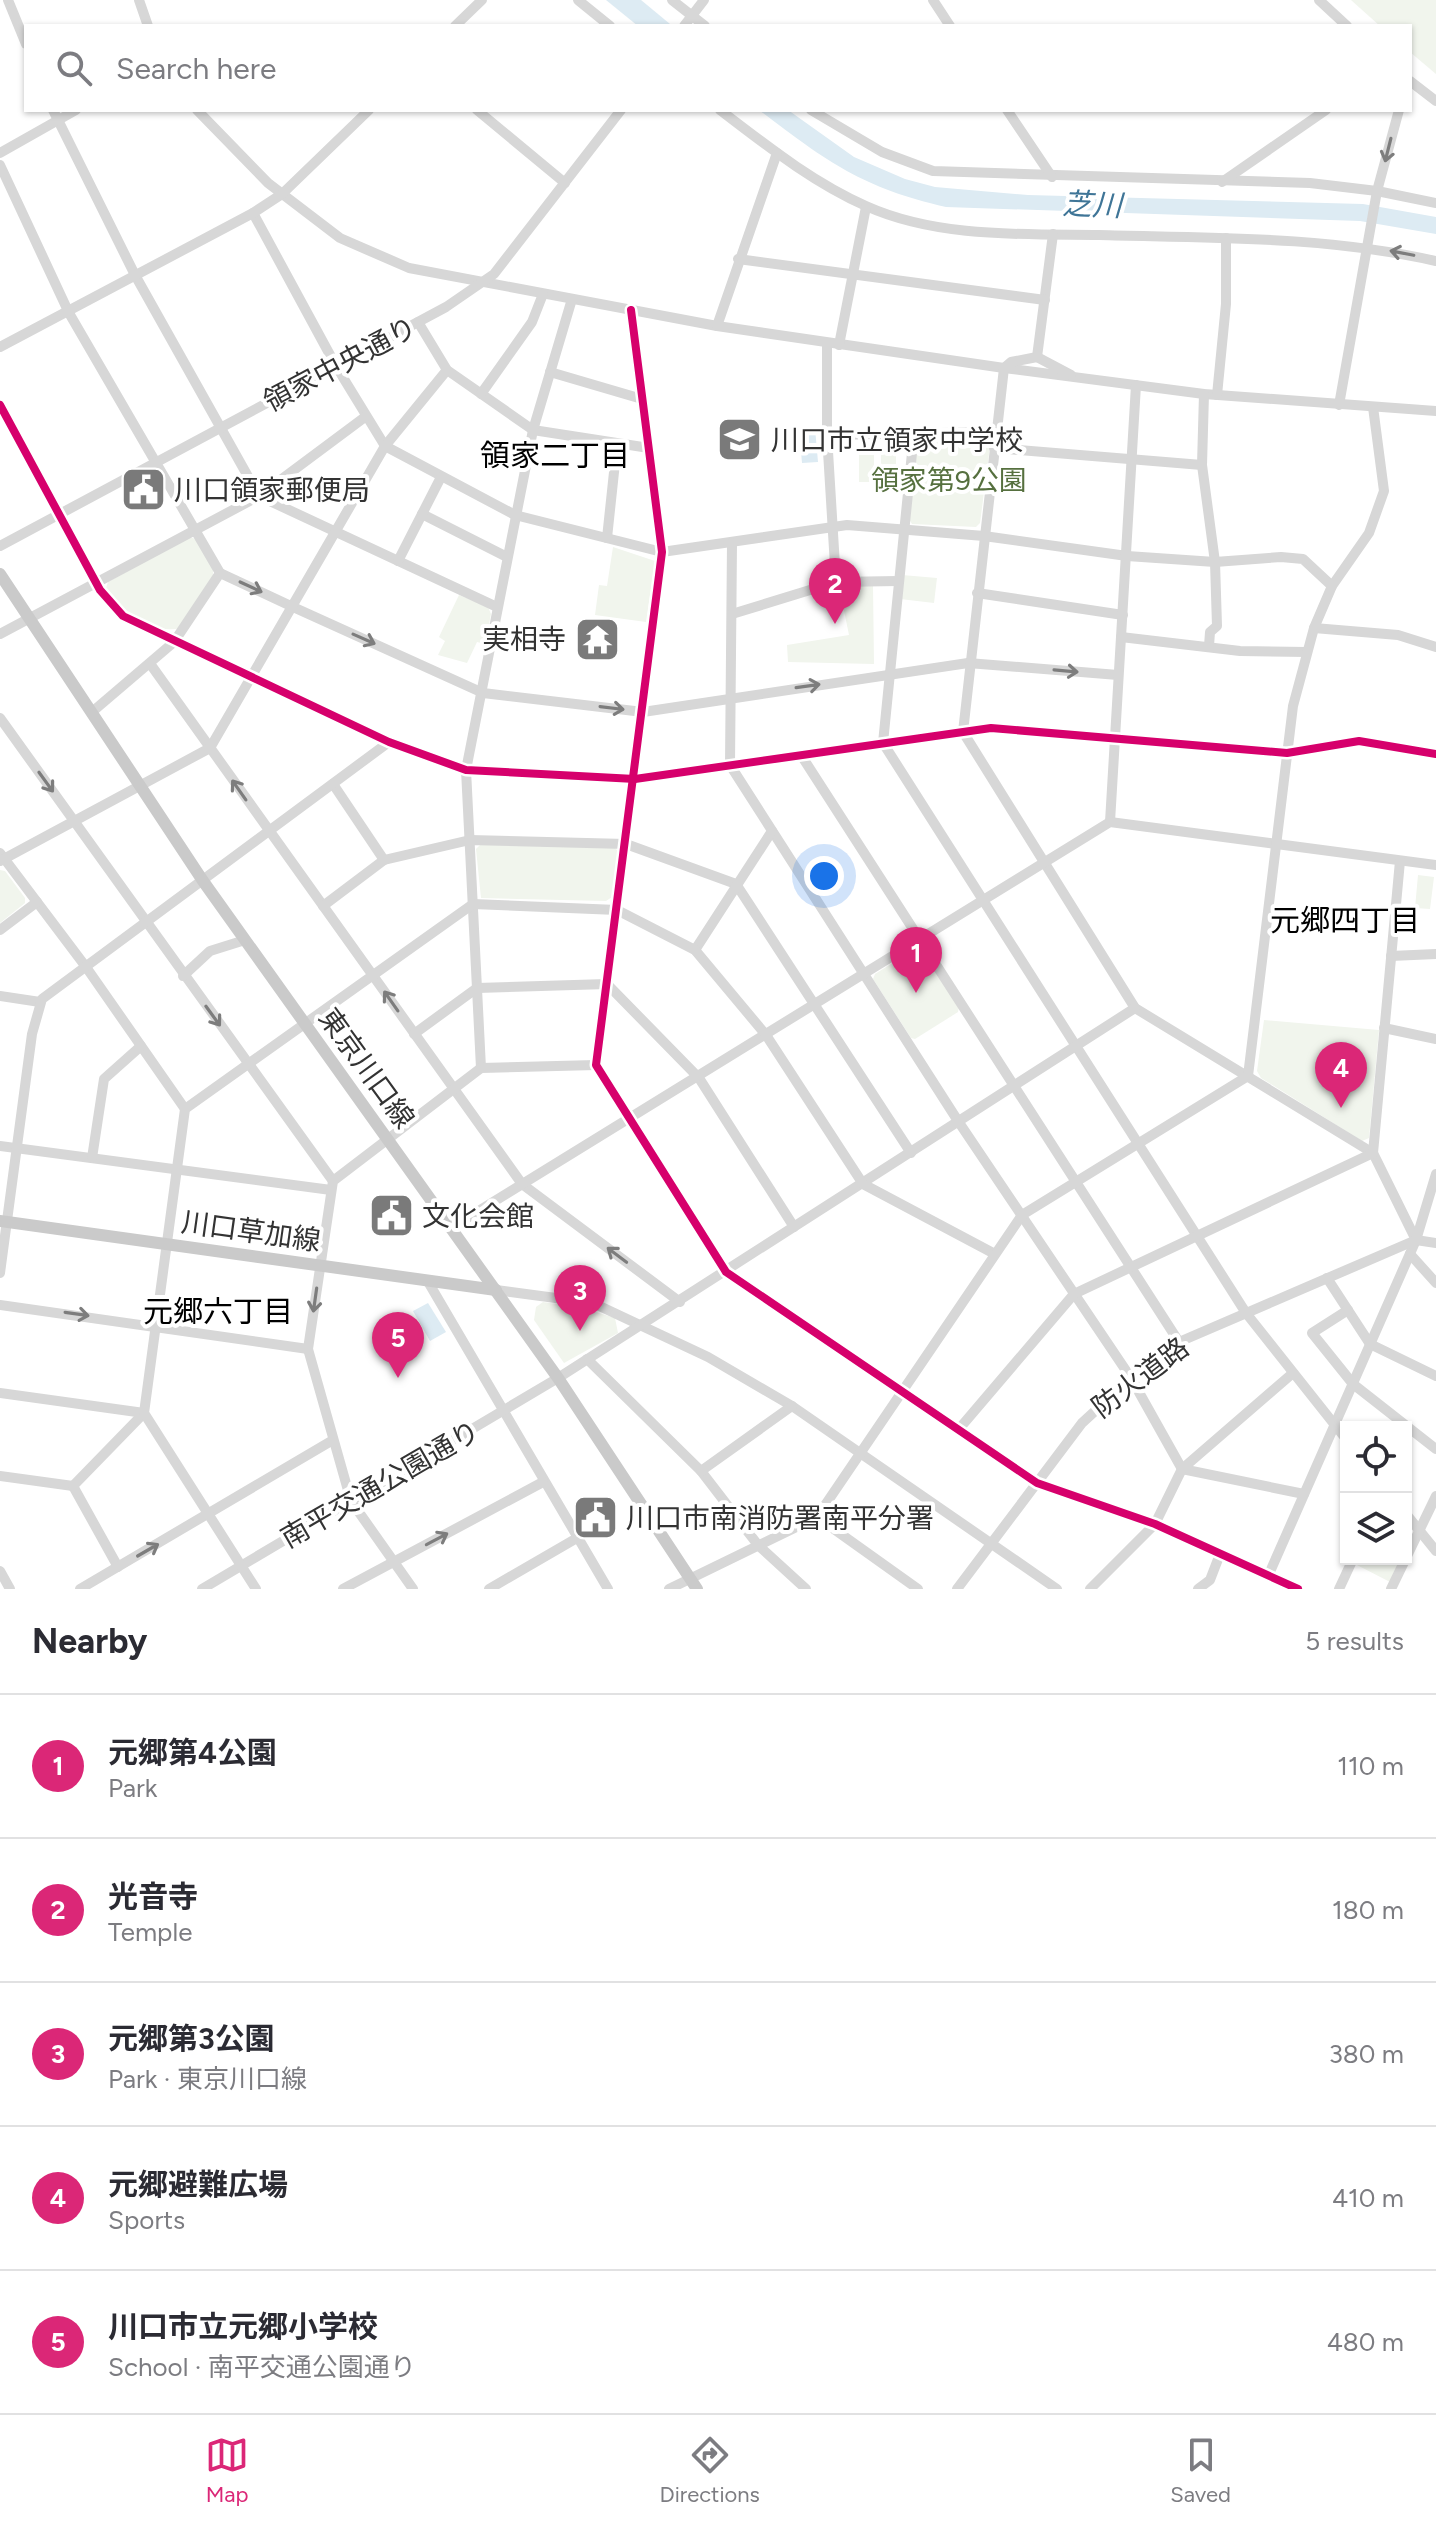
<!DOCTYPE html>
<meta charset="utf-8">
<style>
body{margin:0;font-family:Figtree,"Noto Sans JP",sans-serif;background:#f2f2f3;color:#2b2b33}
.controls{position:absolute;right:24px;bottom:24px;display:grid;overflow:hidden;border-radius:0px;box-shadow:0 2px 6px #0004}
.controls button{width:72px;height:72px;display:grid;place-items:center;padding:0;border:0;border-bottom:2px solid #e1e1e2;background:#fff;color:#2b2b33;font:40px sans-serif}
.you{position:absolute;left:824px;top:876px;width:28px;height:28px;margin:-20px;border:6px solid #fff;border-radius:50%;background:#1a73e8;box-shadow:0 0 0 12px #1a73e833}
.badge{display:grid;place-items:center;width:52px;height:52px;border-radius:50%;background:#db2777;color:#fff;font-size:26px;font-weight:700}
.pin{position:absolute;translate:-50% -66px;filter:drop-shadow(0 2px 4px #0008)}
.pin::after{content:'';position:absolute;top:42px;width:28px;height:24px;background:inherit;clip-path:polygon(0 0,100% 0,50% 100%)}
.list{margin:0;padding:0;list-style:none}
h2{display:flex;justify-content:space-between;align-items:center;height:104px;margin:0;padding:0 32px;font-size:34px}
h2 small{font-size:26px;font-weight:400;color:#7c7c81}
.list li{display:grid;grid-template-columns:52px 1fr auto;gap:24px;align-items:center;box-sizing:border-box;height:144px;padding:0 32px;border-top:2px solid #e1e1e2}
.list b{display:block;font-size:30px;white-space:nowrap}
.list p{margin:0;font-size:26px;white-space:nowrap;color:#7c7c81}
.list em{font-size:26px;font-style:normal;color:#7c7c81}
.icon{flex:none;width:44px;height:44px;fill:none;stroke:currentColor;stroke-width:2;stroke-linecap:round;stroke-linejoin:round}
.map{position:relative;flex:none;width:1436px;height:1589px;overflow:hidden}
.search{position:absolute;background:#fff;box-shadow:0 2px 6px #0004;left:24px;right:24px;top:24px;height:88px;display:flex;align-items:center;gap:20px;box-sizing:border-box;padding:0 28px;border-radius:0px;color:#7c7c81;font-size:30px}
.sheet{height:824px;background:#fff}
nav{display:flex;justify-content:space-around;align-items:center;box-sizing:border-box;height:112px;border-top:2px solid #e1e1e2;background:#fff;font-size:22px;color:#7c7c81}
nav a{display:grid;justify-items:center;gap:4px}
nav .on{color:#db2777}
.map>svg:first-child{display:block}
.green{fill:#f1f5ed}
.water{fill:#ddebf3}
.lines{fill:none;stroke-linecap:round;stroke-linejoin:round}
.minor{stroke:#d7d7d7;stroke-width:10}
.major{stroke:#cacaca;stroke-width:12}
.cycleway-casing{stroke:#fff;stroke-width:13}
.cycleway{stroke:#d6006c;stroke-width:8}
.oneway{stroke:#7d7d7d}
.labels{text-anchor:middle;stroke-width:8;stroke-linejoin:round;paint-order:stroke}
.street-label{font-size:28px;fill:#333;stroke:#fff}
.poi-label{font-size:28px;fill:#333;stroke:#fff;text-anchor:start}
.park-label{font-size:28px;fill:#56703f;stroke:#fff}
.water-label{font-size:30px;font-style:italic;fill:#3f7597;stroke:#fff}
.neighbourhood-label{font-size:30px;fill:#000;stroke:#fff}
</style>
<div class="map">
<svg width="1436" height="1589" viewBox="0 0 1436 1589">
<rect width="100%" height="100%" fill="#fff"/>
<g class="green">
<polygon points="1351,0 1436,0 1436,74 1410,52 1410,26 1380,26"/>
<polygon points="987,435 991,439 980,523 976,527 912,524 909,519 916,442 921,436"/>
<rect x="859" y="449" width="15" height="33"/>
<rect x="881" y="449" width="15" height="33"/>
<path d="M189 537 196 539 213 569V577L181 628C151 635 123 611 106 588L108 582Z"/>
<polygon points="613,547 655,561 646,622 595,615 599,585 607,586"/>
<polygon points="902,575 937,578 934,603 900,599"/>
<polygon points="873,585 874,664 788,662 787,645 849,635 839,586"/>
<polygon points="459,595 488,607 491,614 485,644 477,642 467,663 438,655 445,641 439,637"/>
<polygon points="481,844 615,848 618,851 612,897 606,901 481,898 476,849"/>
<polygon points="0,870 5,871 25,898 25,903 0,923"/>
<polygon points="1418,875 1434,877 1430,909 1415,908"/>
<polygon points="915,949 923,951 959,1007 958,1012 915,1039 911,1038 873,979 875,974"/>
<polygon points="1264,1020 1379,1030 1369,1138 1362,1141 1261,1078 1257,1071"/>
<polygon points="543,1302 583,1308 615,1318 618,1333 564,1363 534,1320 536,1307"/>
<polygon points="1357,1559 1402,1559 1390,1582 1355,1564"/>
</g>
<g class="water">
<polygon points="606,0 641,0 670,24 638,26"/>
<path d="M759 110H788L854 157 905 179 935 187 1028 195 1363 204 1436 217V234L1360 221 946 207C862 188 826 161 759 110Z"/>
<polygon points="815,428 818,462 802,463 799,429"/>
<polygon points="428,1303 446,1332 430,1341 413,1311"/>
</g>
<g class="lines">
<g class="minor">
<polyline points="8,0 26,44"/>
<polyline points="139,0 148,26"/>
<polyline points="578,0 610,26"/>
<polyline points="672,0 705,26"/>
<polyline points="933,0 950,26"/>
<polyline points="1319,0 1347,26"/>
<polyline points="455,26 482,0"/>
<polyline points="684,26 704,0"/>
<polyline points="1410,81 1436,101"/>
<polyline points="53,110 135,275 259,496 497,607"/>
<polyline points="197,110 268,183 340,238 409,268 717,326 1004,368 1204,394 1436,411"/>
<polyline points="477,110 565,183"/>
<path d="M720 110C766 145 812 182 866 206 937 238 1023 234 1099 235 1212 238 1325 236 1436 261"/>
<polyline points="811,110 882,152 933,171 1310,183 1377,191 1436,203"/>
<polyline points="1007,110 1052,177"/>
<polyline points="0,153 76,110"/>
<polyline points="0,165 69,313 220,573 293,607 483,693 643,712 968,663 1118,675"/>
<polyline points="1222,182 1326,110"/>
<polyline points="253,213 336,366 385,446 515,515 662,552 847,525 984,536 1127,556 1215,562 1281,557 1303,559 1332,586"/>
<polyline points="1053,234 1037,357 1011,362 1004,368 963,732 1135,1008 1373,1153 1416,1240"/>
<polyline points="738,259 1045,300"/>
<polyline points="631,310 662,552 596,1065 726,1272 1037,1483 1155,1524 1298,1589"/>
<polyline points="418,322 447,370 533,430 649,448"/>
<polyline points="717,326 777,153"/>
<polyline points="827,343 827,435 836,582"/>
<polyline points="839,345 866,207"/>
<polyline points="0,347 253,213 282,194 369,110"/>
<polyline points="1037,357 1071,375"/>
<polyline points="550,372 642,399"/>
<polyline points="481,394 532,322 543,294"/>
<polyline points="1204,394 1202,465 1215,562 1217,626 1210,632 1209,646"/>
<polyline points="1217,395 1226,304 1226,238"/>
<polyline points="0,405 100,590 123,616 389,742 466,770 635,779 991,728 1287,753 1359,741 1436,754"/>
<polyline points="1339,405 1377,191 1399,110"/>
<polyline points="914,433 883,743 1246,1313 1346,1439"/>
<polyline points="827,435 997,432"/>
<polyline points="994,448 1202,465"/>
<polyline points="422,514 507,557"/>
<polyline points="607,538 617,444"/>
<polyline points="732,543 730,765 958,1121 1131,1378 1182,1469 1304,1494"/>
<polyline points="0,546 446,307 494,274 621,110"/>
<polyline points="398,561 441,477"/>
<polyline points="977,593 1123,615"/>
<polyline points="732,614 836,582 898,581"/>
<polyline points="1314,628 1398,635 1436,647"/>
<polyline points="0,634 259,496 365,417"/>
<polyline points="1121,637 1240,651 1307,652"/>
<polyline points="151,665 522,1184 680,1302"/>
<polyline points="92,712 174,642 220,573"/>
<polyline points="0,718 333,1181"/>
<polyline points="801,755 1179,1342"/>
<polyline points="333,784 384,860"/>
<polyline points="1110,822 1136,385"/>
<polyline points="0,853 86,967 185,1109"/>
<polyline points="0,861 210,748 385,446 447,370"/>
<polyline points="323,906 384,860 470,840 626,844 736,884 911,1153"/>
<polyline points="0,930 37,902"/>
<polyline points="695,950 772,831"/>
<polyline points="1391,956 1436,954"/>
<polyline points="183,976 210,951 245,940"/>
<polyline points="0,996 40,1002"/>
<polyline points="1384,1028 1436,1039"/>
<polyline points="414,1034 477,988 607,984 699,1078 794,1227"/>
<polyline points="481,1068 466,770 533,430 572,299"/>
<polyline points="0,1146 331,1190"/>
<polyline points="92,1158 104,1079 141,1046"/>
<polyline points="451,1228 1110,822 1436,865"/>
<polyline points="1410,1254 1436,1283"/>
<polyline points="0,1273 32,1034 42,999 389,742"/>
<polyline points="1327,1278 1370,1344 1436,1376"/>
<polyline points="427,1280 608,1589"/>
<polyline points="496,1290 593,1303 708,1357 792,1406 1057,1589"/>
<polyline points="0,1305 308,1349"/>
<polyline points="1348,1310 1312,1333 1353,1384 1436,1449"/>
<polyline points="587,1359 701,1471 758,1545 806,1589"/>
<polyline points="0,1393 144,1413"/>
<polyline points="959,1429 1074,1294 1373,1153 1400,861"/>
<polyline points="701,1471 792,1406"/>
<polyline points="0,1476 73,1486"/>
<polyline points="1406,1514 1436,1551"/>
<polyline points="817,1517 918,1589"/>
<polyline points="118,1567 73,1486 144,1413"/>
<polyline points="0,1571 10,1589"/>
<polyline points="1269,1574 1416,1240 1436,1174"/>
<polyline points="80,1589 333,1440"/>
<polyline points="202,1589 558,1378 1135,1008"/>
<polyline points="256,1589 144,1413 185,1109 473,904 617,910 695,950 766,1035 863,1184 993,1253"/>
<polyline points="343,1589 543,1482"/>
<polyline points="413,1589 351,1501 308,1349 333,1181 481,1068 596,1065"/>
<polyline points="489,1589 577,1538"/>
<polyline points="669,1589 817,1517 1022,1215 1248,1076 1293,706 1314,628 1332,586 1369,533 1384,491 1373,407"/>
<polyline points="957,1589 1082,1423 1131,1378 1179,1342 1416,1240 1436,1243"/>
<polyline points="1090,1589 1155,1524 1182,1469 1293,1373"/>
<polyline points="1198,1589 1210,1580 1220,1554"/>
<polyline points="1339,1589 1353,1559"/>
<polyline points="1391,1589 1436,1496"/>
</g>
<g class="major">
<polyline points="0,574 203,881 558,1378 697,1589"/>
<polyline points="0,1221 496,1290"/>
</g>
<defs>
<g id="cycleway">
<polyline points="631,310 662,552 596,1065 726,1272 1037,1483 1155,1524 1298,1589"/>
<polyline points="0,405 100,590 123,616 389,742 466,770 635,779 991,728 1287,753 1359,741 1436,754"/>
</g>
</defs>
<use href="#cycleway" class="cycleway-casing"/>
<use href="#cycleway" class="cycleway"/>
</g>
<defs><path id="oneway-shaft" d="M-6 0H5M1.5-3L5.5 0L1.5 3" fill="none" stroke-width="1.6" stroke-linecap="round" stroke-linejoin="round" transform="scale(2)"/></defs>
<g class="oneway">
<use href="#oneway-shaft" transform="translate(1388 150) rotate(104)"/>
<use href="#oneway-shaft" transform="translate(1402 253) rotate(-169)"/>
<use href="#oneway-shaft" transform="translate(251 587) rotate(25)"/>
<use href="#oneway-shaft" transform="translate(364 639) rotate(24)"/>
<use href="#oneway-shaft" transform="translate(1066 671) rotate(5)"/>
<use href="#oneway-shaft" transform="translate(808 686) rotate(-8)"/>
<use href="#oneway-shaft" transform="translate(612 708) rotate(7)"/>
<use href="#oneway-shaft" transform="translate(46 782) rotate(54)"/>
<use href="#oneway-shaft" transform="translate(239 790) rotate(-125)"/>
<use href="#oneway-shaft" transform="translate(391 1001) rotate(-125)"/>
<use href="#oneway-shaft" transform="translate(213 1016) rotate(54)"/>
<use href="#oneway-shaft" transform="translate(617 1255) rotate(-143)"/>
<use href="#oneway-shaft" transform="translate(315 1300) rotate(98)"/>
<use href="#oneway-shaft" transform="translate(77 1314) rotate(8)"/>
<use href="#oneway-shaft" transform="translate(437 1539) rotate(-28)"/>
<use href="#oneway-shaft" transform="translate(148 1550) rotate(-30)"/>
</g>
<defs>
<symbol id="school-square" viewBox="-11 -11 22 22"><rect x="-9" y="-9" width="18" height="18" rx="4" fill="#7a7a7a" stroke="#fff"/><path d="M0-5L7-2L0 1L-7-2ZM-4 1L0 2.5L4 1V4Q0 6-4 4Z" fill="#fff"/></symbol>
<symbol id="civic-square" viewBox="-11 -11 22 22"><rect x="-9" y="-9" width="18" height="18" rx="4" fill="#7a7a7a" stroke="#fff"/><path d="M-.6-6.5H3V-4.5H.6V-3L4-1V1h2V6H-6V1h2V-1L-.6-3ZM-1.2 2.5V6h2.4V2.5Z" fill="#fff"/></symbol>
<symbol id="temple-square" viewBox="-11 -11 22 22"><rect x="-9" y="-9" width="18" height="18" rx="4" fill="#7a7a7a" stroke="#fff"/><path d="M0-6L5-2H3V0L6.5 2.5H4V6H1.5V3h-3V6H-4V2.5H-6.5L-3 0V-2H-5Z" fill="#fff"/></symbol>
</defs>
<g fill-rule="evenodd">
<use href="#school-square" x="714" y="414" width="51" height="51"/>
<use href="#civic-square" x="118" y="464" width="51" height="51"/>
<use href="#temple-square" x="572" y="614" width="51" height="51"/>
<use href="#civic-square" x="366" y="1190" width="51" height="51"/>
<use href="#civic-square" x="570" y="1492" width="51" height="51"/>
</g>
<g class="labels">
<g class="street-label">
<text transform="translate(340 364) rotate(-28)" y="10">領家中央通り</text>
<text transform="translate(367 1068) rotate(54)" y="10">東京川口線</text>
<text transform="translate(251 1231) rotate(8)" y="10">川口草加線</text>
<text transform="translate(1140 1377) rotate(-37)" y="10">防火道路</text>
<text transform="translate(380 1484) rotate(-30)" y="10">南平交通公園通り</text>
</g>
<g class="poi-label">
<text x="771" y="450">川口市立領家中学校</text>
<text x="174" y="500">川口領家郵便局</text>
<text x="566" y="649" text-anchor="end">実相寺</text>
<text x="422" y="1226">文化会館</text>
<text x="626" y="1528">川口市南消防署南平分署</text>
</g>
<g class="park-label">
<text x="949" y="490">領家第9公園</text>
</g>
<g class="water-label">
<text transform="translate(1092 205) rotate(2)" y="10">芝川</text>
</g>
<g class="neighbourhood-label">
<text x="555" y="466">領家二丁目</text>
<text x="1345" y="931">元郷四丁目</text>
<text x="218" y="1322">元郷六丁目</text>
</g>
</g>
</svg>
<div class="controls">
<button><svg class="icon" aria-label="locate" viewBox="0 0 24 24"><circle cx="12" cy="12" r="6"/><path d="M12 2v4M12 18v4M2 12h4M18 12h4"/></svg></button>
<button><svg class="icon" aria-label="layers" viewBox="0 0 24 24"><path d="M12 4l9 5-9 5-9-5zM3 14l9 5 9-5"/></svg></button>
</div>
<div class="you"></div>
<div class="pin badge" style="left:916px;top:993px">1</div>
<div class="pin badge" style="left:835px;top:624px">2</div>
<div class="pin badge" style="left:580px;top:1331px">3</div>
<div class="pin badge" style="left:1341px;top:1108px">4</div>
<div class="pin badge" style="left:398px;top:1378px">5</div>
<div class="search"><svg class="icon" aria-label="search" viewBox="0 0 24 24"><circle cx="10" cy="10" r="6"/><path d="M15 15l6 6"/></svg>Search here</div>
</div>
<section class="sheet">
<h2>Nearby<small>5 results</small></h2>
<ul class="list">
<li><span class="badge">1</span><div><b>元郷第4公園</b><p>Park</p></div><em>110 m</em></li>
<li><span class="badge">2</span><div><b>光音寺</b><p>Temple</p></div><em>180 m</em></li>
<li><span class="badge">3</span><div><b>元郷第3公園</b><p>Park · 東京川口線</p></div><em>380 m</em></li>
<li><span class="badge">4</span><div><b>元郷避難広場</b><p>Sports</p></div><em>410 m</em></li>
<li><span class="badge">5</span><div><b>川口市立元郷小学校</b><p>School · 南平交通公園通り</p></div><em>480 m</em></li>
</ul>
</section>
<nav>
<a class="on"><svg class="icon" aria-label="map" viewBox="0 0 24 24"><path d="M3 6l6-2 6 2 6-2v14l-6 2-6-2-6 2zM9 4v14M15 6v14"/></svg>Map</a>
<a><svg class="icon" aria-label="directions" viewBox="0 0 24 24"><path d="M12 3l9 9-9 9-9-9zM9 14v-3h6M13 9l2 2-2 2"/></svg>Directions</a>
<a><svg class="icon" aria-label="saved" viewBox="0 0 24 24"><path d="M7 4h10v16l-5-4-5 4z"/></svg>Saved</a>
</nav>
